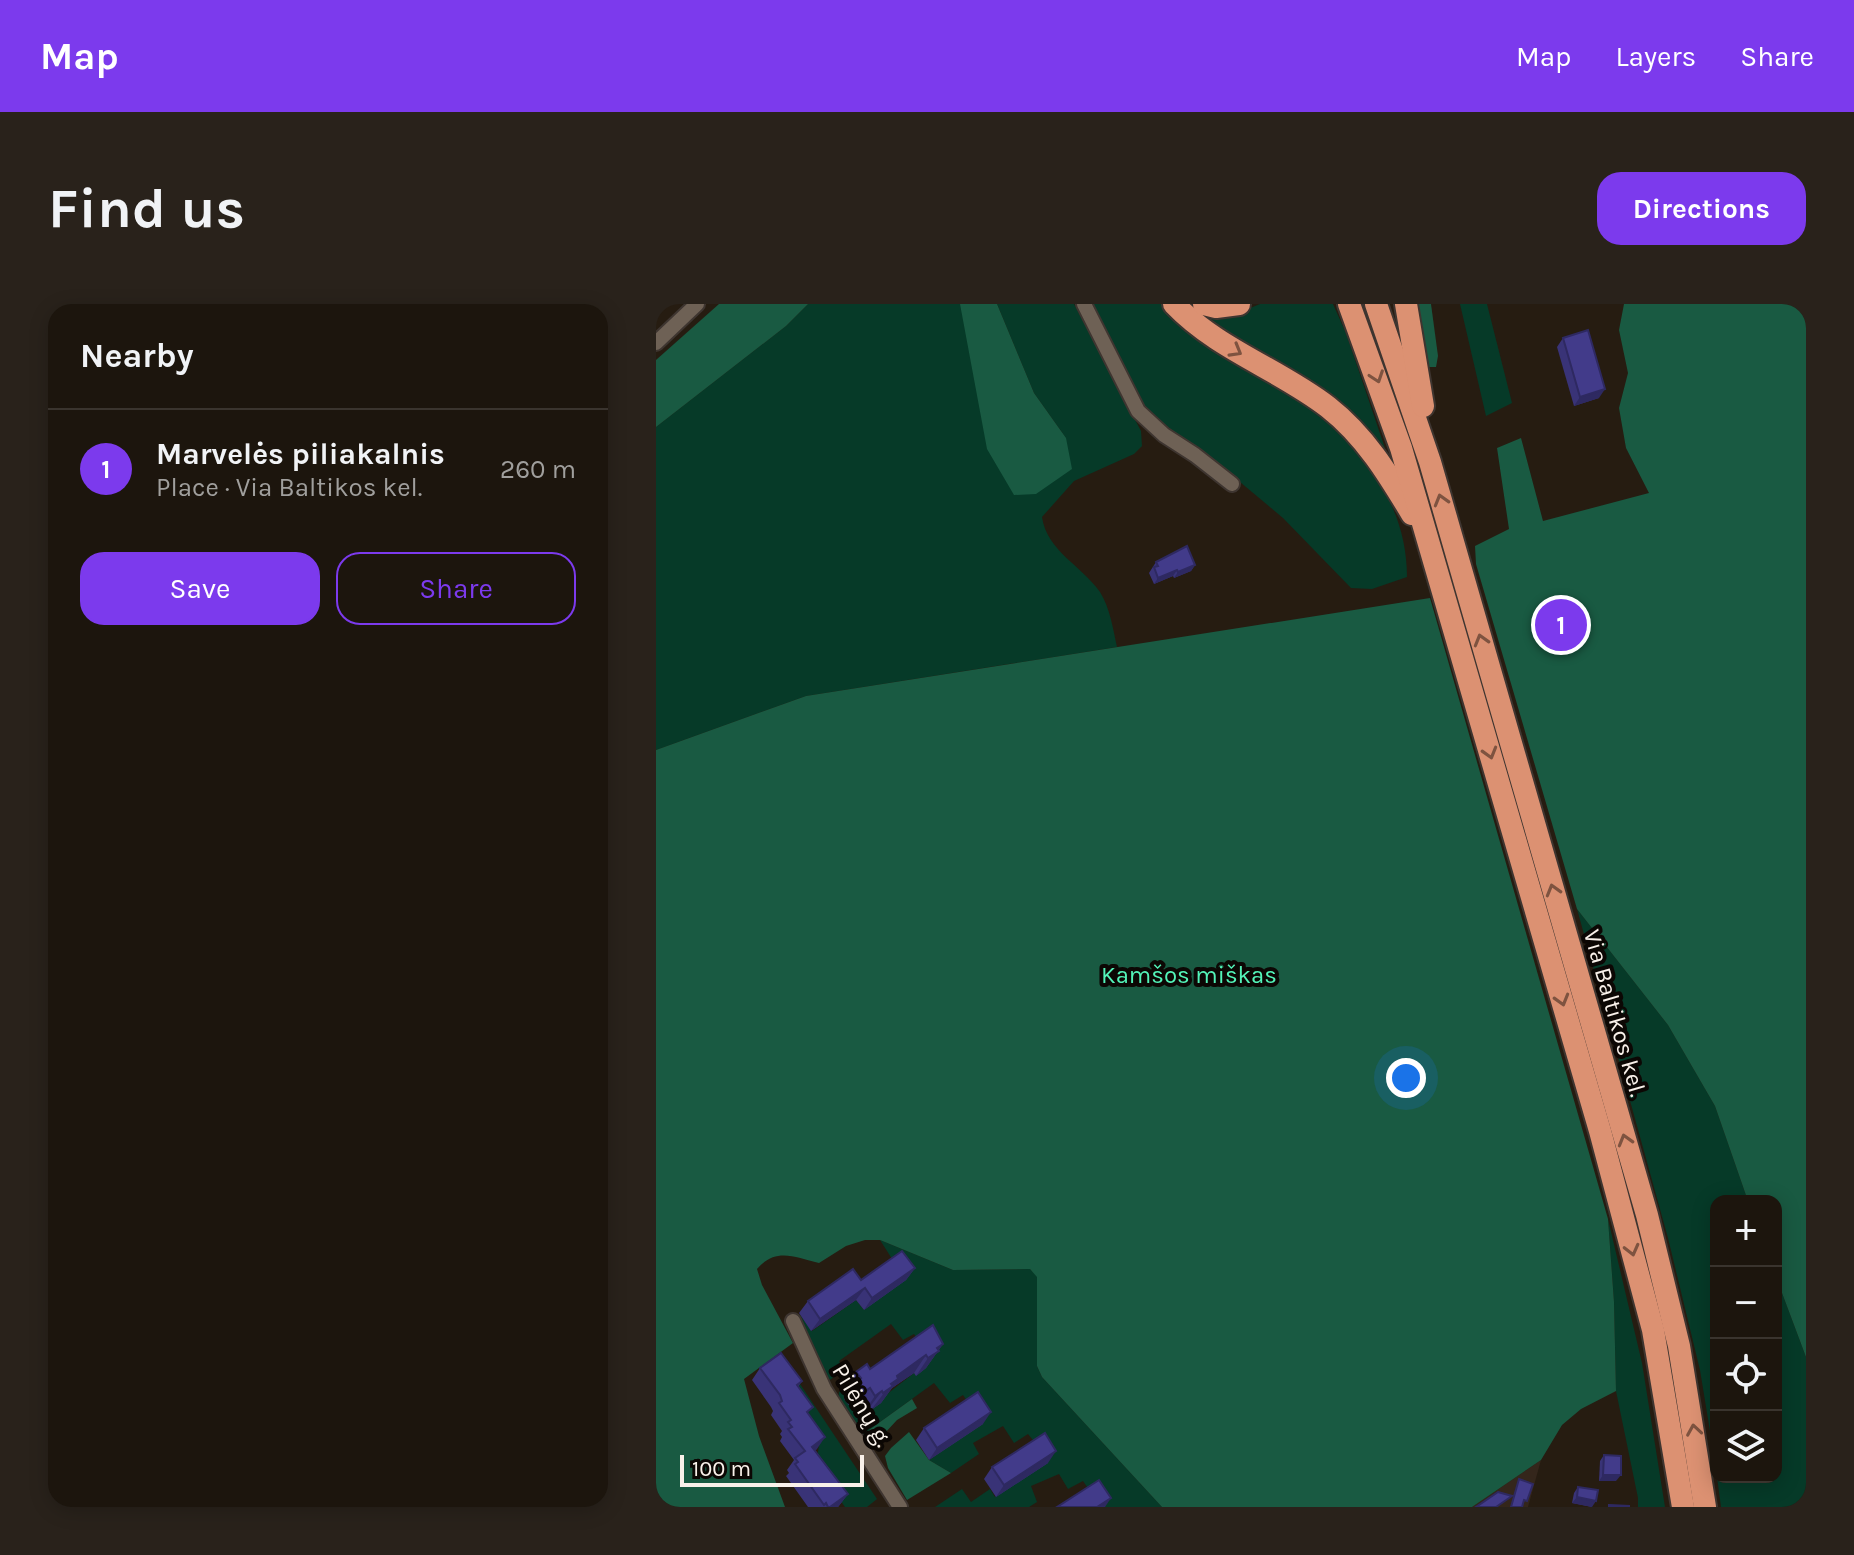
<!DOCTYPE html>
<meta charset="utf-8">
<style>
body{margin:0;font-family:Karla,sans-serif;background:#29221b;color:#f1f3f6}
.controls{position:absolute;right:24px;bottom:24px;display:grid;overflow:hidden;border-radius:16px;box-shadow:0 4px 20px #0003}
.controls button{width:72px;height:72px;display:grid;place-items:center;padding:0;border:0;border-bottom:2px solid #3a342e;background:#1c150d;color:#f1f3f6;font:40px sans-serif}
.scale{position:absolute;left:24px;bottom:20px;width:184px;box-sizing:border-box;padding-left:8px;border:4px solid #f9f1ea;border-top:0;font-size:22px;line-height:28px;white-space:nowrap;color:#f9f1ea;-webkit-text-stroke:6px #0c0704;paint-order:stroke}
.you{position:absolute;left:750px;top:774px;width:28px;height:28px;margin:-20px;border:6px solid #fff;border-radius:50%;background:#1a73e8;box-shadow:0 0 0 12px #1a73e833}
.badge{display:grid;place-items:center;width:52px;height:52px;border-radius:50%;background:#7c3aed;color:#fff;font-size:26px;font-weight:700}
.pin{position:absolute;translate:-50% -50%;border:4px solid #fff;box-shadow:0 2px 8px #0006}
.list{margin:0;padding:0;list-style:none}
h2{display:flex;justify-content:space-between;align-items:center;height:104px;margin:0;padding:0 32px;font-size:34px}
h2 small{font-size:26px;font-weight:400;color:#a09f9d}
.list li{display:grid;grid-template-columns:52px 1fr auto;gap:24px;align-items:center;box-sizing:border-box;height:120px;padding:0 32px;border-top:2px solid #3a342e}
.list b{display:block;font-size:30px;white-space:nowrap}
.list p{margin:0;font-size:26px;white-space:nowrap;color:#a09f9d}
.list em{font-size:26px;font-style:normal;color:#a09f9d}
.actions{display:flex;gap:16px;padding:24px 32px}
.actions a{flex:1;padding:18px 0;border:2px solid #7c3aed;border-radius:24px;text-align:center;font-size:28px;color:#7c3aed}
.actions .main{background:#7c3aed;color:#fff}
.icon{flex:none;width:44px;height:44px;fill:none;stroke:currentColor;stroke-width:2;stroke-linecap:round;stroke-linejoin:round}
.map{position:relative;flex:none;width:1150px;height:1203px;overflow:hidden;border-radius:24px}
header{display:flex;align-items:center;gap:48px;box-sizing:border-box;height:112px;padding:0 40px;background:#7c3aed;color:#fff}
header strong{font-size:38px}
nav{display:flex;gap:44px;margin-inline-start:auto;font-size:28px}
.intro{display:flex;align-items:center;justify-content:space-between;box-sizing:border-box;height:192px;padding:0 48px}
h1{margin:0;font-size:56px}
.button{padding:20px 36px;border-radius:24px;background:#7c3aed;color:#fff;font-size:28px;font-weight:700}
main{display:flex;gap:48px;padding:0 48px}
aside{flex:1;background:#1c150d;border-radius:24px;box-shadow:0 4px 20px #0003}
.map>svg:first-child{display:block}
.industrial{fill:#34261b}
.green{fill:#063a28}
.forest{fill:#195a42}
.lines{fill:none;stroke-linecap:round;stroke-linejoin:round}
.minor-casing{stroke:#3e3530;stroke-width:18}
.highway-casing{stroke:#3e3530;stroke-width:26}
.minor{stroke:#6e6155;stroke-width:14}
.highway{stroke:#dc9172;stroke-width:22}
.wall{fill:#393377}
.shaded-wall{fill:#2e2961}
.building{fill:#423b8a;stroke:#2e2961;stroke-width:2}
.oneway{stroke:#7e5340}
.labels{text-anchor:middle;stroke-width:8;stroke-linejoin:round;paint-order:stroke}
.park-label{font-size:24px;fill:#53f3b8;stroke:#0c0704}
.street-label{font-size:24px;fill:#f9f1ea;stroke:#0c0704}
</style>
<header>
<strong>Map</strong>
<nav><a>Map</a><a>Layers</a><a>Share</a></nav>
</header>
<div class="intro"><h1>Find us</h1><a class="button">Directions</a></div>
<main>
<aside>
<h2>Nearby<small></small></h2>
<ul class="list">
<li><span class="badge">1</span><div><b>Marvelės piliakalnis</b><p>Place · Via Baltikos kel.</p></div><em>260 m</em></li>
</ul>
<div class="actions"><a class="main">Save</a><a>Share</a></div>
</aside>
<div class="map">
<svg width="1150" height="1203" viewBox="0 0 1150 1203">
<rect width="100%" height="100%" fill="#261c11"/>
<polygon class="industrial" points="885,1156 872,1203 816,1203"/>
<g class="green">
<path d="M152 0H304L410 134 378 89 341 0H418L485 127 486 142 478 150 418 177 386 213C391 247 425 261 444 288 454 304 457 325 461 343L150 392 0 446V123L130 22Z"/>
<path d="M434 0H506C520 13 534 30 551 41 578 59 608 73 635 91 698 134 751 193 751 273L716 285 695 284 627 214 578 173 497 114 480 94Z"/>
<polygon points="604,0 677,0 690,29 734,159 571,35 537,4 587,7"/>
<polygon points="804,0 831,0 856,99 830,112"/>
<polygon points="921,605 1012,721 1059,802 1092,897 1060,897 1060,1164 1044,1066 1012,934"/>
<polygon points="952,915 986,1059 1009,1203 982,1203 982,1194 960,1087 958,998"/>
<path d="M224 936 297 966 374 965 381 972V1062L386 1073 506 1203H445L427 1177 412 1185 403 1170 375 1182 381 1198 373 1203H279L306 1185 315 1198 334 1185 339 1193 381 1141 372 1130 358 1139 347 1122 317 1139 323 1150 295 1169 273 1156 326 1119 307 1091 294 1099 278 1079 206 1131 182 1096 183 1088 188 1085 207 1109 258 1069 260 1071 272 1050 258 1030 247 1036 235 1020 183 1057 188 1065 174 1076C159 1059 148 1031 143 1010L156 1027 200 996 208 1006 238 958Z"/>
<polygon points="1120,973 1150,1053 1150,1203 1065,1203 1061,1173 1120,1173"/>
<polygon points="140,1074 221,1195 211,1203 189,1203 160,1161 163,1141 136,1078"/>
</g>
<g class="forest">
<polygon points="63,0 152,0 130,22 0,123 0,56"/>
<polygon points="304,0 341,0 378,89 410,134 416,165 380,190 358,191 331,145"/>
<polygon points="762,0 775,0 782,52 780,63 773,63 769,53"/>
<polygon points="968,0 1150,0 1150,1053 1120,973 1120,897 1092,897 1059,802 1012,721 921,605 820,260 819,242 853,225 841,144 865,134 887,217 993,189 970,144 963,104 972,69 963,26"/>
<path d="M774 294 952 915 958 998 960 1087 925 1105 906 1121 885 1156 816 1203H506L386 1073 381 1062V973L374 965 297 966 224 936H209L190 942 163 959C138 953 120 943 101 965L106 981 137 1039 88 1075 103 1132 129 1203H0V446L150 392Z"/>
<polygon points="256,1095 261,1104 241,1116 215,1144 206,1131"/>
<polygon points="253,1128 273,1156 295,1169 251,1196 232,1164 229,1152 235,1144"/>
</g>
<g class="lines">
<defs>
<g id="minor">
<polyline points="428,0 482,107 508,131 539,151 576,180"/>
<polyline points="0,39 41,0"/>
<polyline points="137,1017 168,1085 244,1203"/>
</g>
<g id="highway">
<path d="M518 0C562 46 623 65 672 103 709 132 732 170 756 210"/>
<polyline points="548,0 560,3 583,0"/>
<polyline points="693,0 745,144 944,827 997,1026 1027,1203"/>
<polyline points="720,0 774,158 991,911 1023,1042 1049,1203"/>
<polyline points="750,0 767,102"/>
</g>
</defs>
<use href="#minor" class="minor-casing"/>
<use href="#highway" class="highway-casing"/>
<use href="#minor" class="minor"/>
<use href="#highway" class="highway"/>
</g>
<g class="wall">
<polygon points="907,34 943,94 918,102 901,43"/>
<polygon points="500,258 539,261 535,267 518,274 517,272 498,280 493,269"/>
<polygon points="259,964 250,976 208,1006 200,996 155,1027 143,1009 152,997 205,976"/>
<polygon points="287,1040 270,1064 260,1072 258,1069 236,1084 225,1099 215,1106 213,1104 207,1109 201,1101 196,1105 188,1095 192,1090 188,1085 200,1068 214,1065"/>
<polygon points="104,1064 146,1077 142,1083 152,1110 161,1145 159,1146 192,1190 182,1203 152,1203 130,1172 133,1169 131,1166 138,1156 124,1137 126,1133 124,1130 126,1127 115,1111 117,1107 115,1103 96,1076"/>
<polygon points="327,1120 273,1156 260,1136 268,1124"/>
<polygon points="948,1151 960,1177 943,1177 944,1157"/>
<polygon points="392,1159 340,1193 328,1175 336,1163"/>
<polygon points="922,1183 936,1203 916,1199 918,1189"/>
</g>
<g class="shaded-wall">
<polygon points="949,85 943,94 918,102 924,93"/>
<polygon points="539,261 535,267 518,274 522,268"/>
<polygon points="521,266 517,272 498,280 502,274"/>
<polygon points="259,964 250,976 208,1006 216,994"/>
<polygon points="209,984 200,996 155,1027 164,1015"/>
<polygon points="287,1040 270,1064 260,1072 272,1054 281,1044"/>
<polygon points="270,1051 258,1069 236,1084 225,1099 215,1106 241,1072"/>
<polygon points="214,1084 201,1101 196,1105 208,1088"/>
<polygon points="226,1087 213,1104 207,1109 219,1092"/>
<polygon points="335,1108 327,1120 273,1156 281,1144"/>
<polygon points="169,1133 161,1145 148,1155 156,1143"/>
<polygon points="400,1147 392,1159 340,1193 348,1181"/>
<polygon points="947,1171 965,1171 960,1177 943,1177"/>
<polygon points="192,1190 182,1203 174,1203"/>
<polygon points="921,1193 940,1197 936,1203 916,1199"/>
<polygon points="455,1194 449,1203 441,1203"/>
</g>
<g class="building">
<polygon points="932,26 949,85 924,93 907,34"/>
<polygon points="531,242 539,261 522,268 521,266 502,274 498,263 502,262 500,258"/>
<polygon points="246,947 259,964 216,994 209,984 164,1015 152,997 197,965 205,976"/>
<polygon points="277,1021 287,1040 281,1044 283,1047 272,1054 270,1051 241,1072 242,1075 235,1080 237,1082 227,1089 226,1087 219,1092 214,1084 208,1088 201,1077 205,1074 200,1068 211,1060 214,1065"/>
<polygon points="125,1049 146,1077 141,1081 157,1103 151,1108 169,1133 156,1143 192,1190 174,1203 172,1203 170,1199 168,1201 139,1160 142,1158 139,1154 149,1147 132,1125 136,1123 132,1118 135,1116 123,1099 126,1097 124,1091 104,1064"/>
<polygon points="322,1088 335,1108 281,1144 268,1124"/>
<polygon points="389,1129 400,1147 348,1181 336,1163"/>
<polygon points="948,1151 965,1152 965,1171 947,1171"/>
<polygon points="863,1175 877,1180 871,1197 868,1196 866,1203 855,1203"/>
<polygon points="443,1176 455,1194 441,1203 401,1203"/>
<polygon points="922,1183 942,1186 940,1197 921,1193"/>
<polygon points="842,1188 856,1192 840,1203 820,1203"/>
<polygon points="953,1201 973,1202 973,1203 953,1203"/>
</g>
<defs><path id="oneway-chevron" d="M-2-3.5L2.5 0L-2 3.5" fill="none" stroke-width="1.6" stroke-linecap="round" stroke-linejoin="round" transform="scale(2)"/></defs>
<g class="oneway">
<use href="#oneway-chevron" transform="translate(580 47) rotate(30)"/>
<use href="#oneway-chevron" transform="translate(721 73) rotate(71)"/>
<use href="#oneway-chevron" transform="translate(785 196) rotate(-106)"/>
<use href="#oneway-chevron" transform="translate(825 336) rotate(-106)"/>
<use href="#oneway-chevron" transform="translate(834 449) rotate(74)"/>
<use href="#oneway-chevron" transform="translate(897 586) rotate(-106)"/>
<use href="#oneway-chevron" transform="translate(906 696) rotate(74)"/>
<use href="#oneway-chevron" transform="translate(969 836) rotate(-106)"/>
<use href="#oneway-chevron" transform="translate(976 946) rotate(76)"/>
<use href="#oneway-chevron" transform="translate(1038 1126) rotate(-99)"/>
</g>
<g class="labels">
<g class="park-label">
<text x="533" y="679">Kamšos miškas</text>
</g>
<g class="street-label">
<text transform="translate(959 709) rotate(74)" y="8">Via Baltikos kel.</text>
<text transform="translate(206 1101) rotate(59)" y="8">Pilėnų g.</text>
</g>
</g>
</svg>
<div class="controls">
<button>+</button>
<button>−</button>
<button><svg class="icon" aria-label="locate" viewBox="0 0 24 24"><circle cx="12" cy="12" r="6"/><path d="M12 2v4M12 18v4M2 12h4M18 12h4"/></svg></button>
<button><svg class="icon" aria-label="layers" viewBox="0 0 24 24"><path d="M12 4l9 5-9 5-9-5zM3 14l9 5 9-5"/></svg></button>
</div>
<div class="scale">100 m</div>
<div class="you"></div>
<div class="pin badge" style="left:905px;top:321px">1</div>
</div>
</main>
